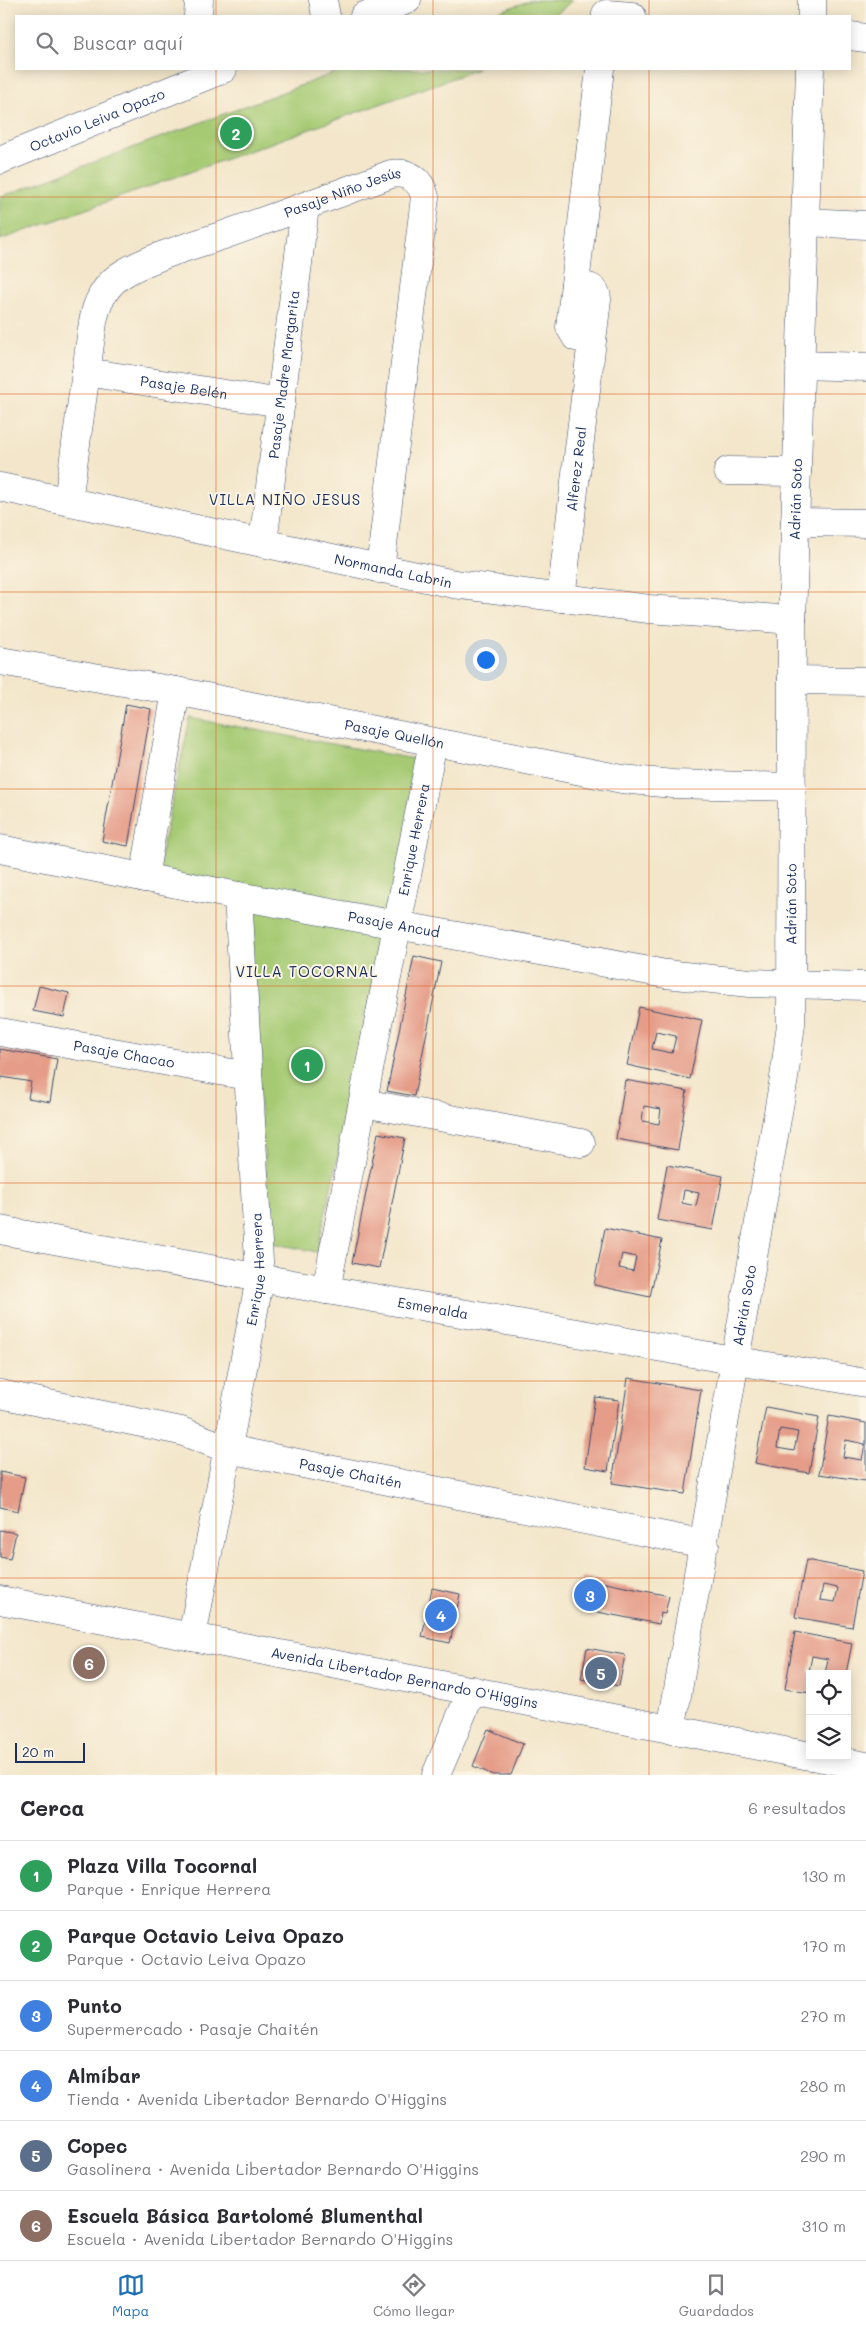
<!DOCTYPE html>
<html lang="es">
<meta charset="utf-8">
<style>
body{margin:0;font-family:Mali,sans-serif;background:#f7f7f7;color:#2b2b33}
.controls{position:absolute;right:15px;bottom:15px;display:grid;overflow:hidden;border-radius:0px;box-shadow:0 2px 12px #0003}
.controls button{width:45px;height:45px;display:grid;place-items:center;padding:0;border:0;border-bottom:1px solid #e1e1e2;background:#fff;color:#2b2b33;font:25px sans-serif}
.scale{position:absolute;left:15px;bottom:12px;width:70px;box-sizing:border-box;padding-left:5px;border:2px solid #1b2f5e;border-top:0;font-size:14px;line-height:18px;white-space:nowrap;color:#1b2f5e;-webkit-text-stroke:4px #fcf5e5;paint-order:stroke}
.you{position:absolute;left:485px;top:659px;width:18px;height:18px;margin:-12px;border:4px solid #fff;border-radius:50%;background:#1a73e8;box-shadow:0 0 0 8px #1a73e833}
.badge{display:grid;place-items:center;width:32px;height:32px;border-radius:50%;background:#1f6fb2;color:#fff;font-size:16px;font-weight:700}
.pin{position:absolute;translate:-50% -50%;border:2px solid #fff;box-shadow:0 1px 5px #0006}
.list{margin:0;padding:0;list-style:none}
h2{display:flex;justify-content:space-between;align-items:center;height:65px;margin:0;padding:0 20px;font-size:21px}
h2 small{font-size:16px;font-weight:400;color:#7c7c81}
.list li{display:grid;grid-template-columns:32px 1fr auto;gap:15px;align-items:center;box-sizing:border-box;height:70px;padding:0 20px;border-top:1px solid #e1e1e2}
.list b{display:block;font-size:19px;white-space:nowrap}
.list p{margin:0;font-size:16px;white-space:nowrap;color:#7c7c81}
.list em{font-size:16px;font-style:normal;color:#7c7c81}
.icon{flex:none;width:28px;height:28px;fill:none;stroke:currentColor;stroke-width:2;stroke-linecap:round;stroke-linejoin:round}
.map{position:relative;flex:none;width:866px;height:1775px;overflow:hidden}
.search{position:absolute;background:#fff;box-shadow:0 2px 12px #0003;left:15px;right:15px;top:15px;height:55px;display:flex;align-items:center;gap:12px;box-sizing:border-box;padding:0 18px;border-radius:0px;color:#7c7c81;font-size:19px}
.sheet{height:485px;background:#fff}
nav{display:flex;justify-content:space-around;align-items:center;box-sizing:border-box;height:70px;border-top:1px solid #e1e1e2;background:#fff;font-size:14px;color:#7c7c81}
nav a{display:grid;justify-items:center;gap:2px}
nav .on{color:#1f6fb2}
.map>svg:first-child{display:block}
.green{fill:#a6ca73;stroke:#607c68}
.building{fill:#e59d89;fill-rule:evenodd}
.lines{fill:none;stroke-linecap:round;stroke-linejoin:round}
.minor-casing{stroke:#3b4a6e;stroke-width:29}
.secondary-casing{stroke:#3b4a6e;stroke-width:29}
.primary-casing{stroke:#3b4a6e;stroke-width:29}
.minor{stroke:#fff;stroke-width:28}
.secondary{stroke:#fff;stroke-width:28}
.primary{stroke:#fff;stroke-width:28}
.grid{fill:none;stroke:#de5710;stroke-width:1;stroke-opacity:0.55}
.labels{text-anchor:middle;stroke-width:4;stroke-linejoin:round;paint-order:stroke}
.street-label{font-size:14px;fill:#1b2f5e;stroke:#fcf5e5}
.neighbourhood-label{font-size:15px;letter-spacing:1px;fill:#1b2f5e;stroke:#fcf5e5}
</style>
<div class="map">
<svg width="866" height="1775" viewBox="0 0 866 1775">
<rect width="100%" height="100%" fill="#fcf5e5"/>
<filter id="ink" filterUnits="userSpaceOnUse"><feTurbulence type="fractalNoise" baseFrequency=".02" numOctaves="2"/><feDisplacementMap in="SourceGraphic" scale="10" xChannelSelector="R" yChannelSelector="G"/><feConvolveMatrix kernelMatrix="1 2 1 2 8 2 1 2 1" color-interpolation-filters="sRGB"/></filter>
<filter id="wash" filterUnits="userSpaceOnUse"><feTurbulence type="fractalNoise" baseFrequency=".0096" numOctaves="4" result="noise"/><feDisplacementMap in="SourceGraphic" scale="20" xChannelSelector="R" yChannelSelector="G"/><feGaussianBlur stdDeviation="1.12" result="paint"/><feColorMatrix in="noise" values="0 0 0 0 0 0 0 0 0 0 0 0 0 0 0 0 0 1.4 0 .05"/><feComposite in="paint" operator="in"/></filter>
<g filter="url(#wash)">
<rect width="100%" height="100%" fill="#f3e6ca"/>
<g class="green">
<polygon points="531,0 573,0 554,16 487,16"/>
<polygon points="345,69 478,69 0,240 0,197"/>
<polygon points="190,718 425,761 317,1252 272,1243 241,888 157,871"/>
</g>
<g id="blocks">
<g class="building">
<polygon points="126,704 151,709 128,846 102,841"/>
<polygon points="414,956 441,962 414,1096 387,1091"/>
<polygon points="39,986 69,993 64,1017 33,1011"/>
<path d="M639 1007 702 1020 690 1079 627 1065ZM656 1032 676 1036 672 1053 652 1049Z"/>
<polygon points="0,1049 57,1059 50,1102 28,1098 31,1082 2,1077 0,1081"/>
<path d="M625 1080 687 1091 678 1150 616 1139ZM644 1106 661 1109 659 1124 642 1121Z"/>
<polygon points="378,1133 405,1138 379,1268 352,1263"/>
<path d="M667 1165 723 1176 713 1230 657 1220ZM684 1190 699 1193 696 1206 682 1203Z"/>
<path d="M605 1228 662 1240 650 1297 594 1285ZM622 1254 636 1257 633 1271 619 1268Z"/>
<polygon points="628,1378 701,1390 685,1494 612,1483"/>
<polygon points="595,1397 619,1400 608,1471 585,1467"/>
<path d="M766 1407 819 1417 809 1473 755 1463ZM780 1429 798 1432 794 1451 777 1448Z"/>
<path d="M829 1416 866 1423V1481L819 1474ZM846 1440 865 1444 862 1460 843 1457Z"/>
<polygon points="0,1472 25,1477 18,1511 0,1507"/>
<polygon points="0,1530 16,1533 10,1559 0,1557"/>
<path d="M806 1560 862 1571 852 1627 795 1617ZM823 1585 838 1588 835 1602 820 1600Z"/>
<polygon points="582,1578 669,1596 665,1614 661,1613 659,1624 577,1608"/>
<polygon points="432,1588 460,1594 450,1643 422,1637"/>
<polygon points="795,1632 852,1643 846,1674 825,1674 828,1659 812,1656 809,1672 813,1673 810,1674 810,1693 785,1689"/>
<polygon points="587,1648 625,1655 619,1686 581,1679"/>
<polygon points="488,1729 523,1744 511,1775 493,1775 473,1766"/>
</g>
</g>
</g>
<g filter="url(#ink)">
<use href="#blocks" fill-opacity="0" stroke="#3b4a6e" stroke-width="1"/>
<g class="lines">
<defs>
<g id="minor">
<polyline points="323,0 326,16"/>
<polyline points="198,16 199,0"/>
<polyline points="364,16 407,0"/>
<polyline points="606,16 606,14 632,16"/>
<polyline points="812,16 812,0"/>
<polyline points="850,36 866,38"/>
<path id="s1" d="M0 160 223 69"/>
<polyline points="805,222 866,225"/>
<polyline points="592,339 576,337 570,327 600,69"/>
<polyline points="800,365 866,367"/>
<path id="s2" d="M86 372 281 403"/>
<polyline points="728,471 797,472"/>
<path id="s3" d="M0 487 454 584 649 609 792 620"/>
<path id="s4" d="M68 501 93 322C96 305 104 288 118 277 143 259 194 245 224 235 280 215 336 195 391 174 409 171 421 180 425 197L380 569"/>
<polyline points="795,522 866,523"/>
<path id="s5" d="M263 543 305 207"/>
<path id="s6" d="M561 598 597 299C596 286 586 286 575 285"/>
<path id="s7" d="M0 661 176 691 622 779 673 784 792 787"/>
<polyline points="792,680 866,681"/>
<path id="s8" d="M0 849 238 896 666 974 749 983 866 986"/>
<polyline points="144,878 176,691"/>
<path id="s9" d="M0 1032 248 1076"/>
<polyline points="363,1103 581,1143"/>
<path id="s10" d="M326 1290 433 742"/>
<path id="s11" d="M0 1394 181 1431 228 1449 705 1544"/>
<path id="s12" d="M192 1637 260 1278 238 896"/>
<path id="s13" d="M671 1730 784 1078 791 1024 792 620 810 69"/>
<polyline points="436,1775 472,1690"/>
</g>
<g id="secondary">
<path id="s14" d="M0 1230 287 1283 866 1383"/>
</g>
<g id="primary">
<path id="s15" d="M0 1600 810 1756"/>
<polyline points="812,1756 866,1766"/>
</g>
</defs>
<use href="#minor" class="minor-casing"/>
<use href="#secondary" class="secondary-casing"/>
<use href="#primary" class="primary-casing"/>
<use href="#minor" class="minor"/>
<use href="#secondary" class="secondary"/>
<use href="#primary" class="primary"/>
</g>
</g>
<path class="grid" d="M216 0V16M433 0V16M649 0V16M216 69V1775M433 69V1775M649 69V1775M0 197H866M0 394H866M0 592H866M0 789H866M0 986H866M0 1183H866M0 1381H866M0 1578H866"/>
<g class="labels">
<g class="street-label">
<text dy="5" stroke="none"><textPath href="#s1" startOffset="105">Octavio Leiva Opazo</textPath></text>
<text dy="5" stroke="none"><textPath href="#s4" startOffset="474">Pasaje Niño Jesús</textPath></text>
<text dy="5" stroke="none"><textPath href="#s5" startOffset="170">Pasaje Madre Margarita</textPath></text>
<text dy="5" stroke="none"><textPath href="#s2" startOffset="99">Pasaje Belén</textPath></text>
<text dy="5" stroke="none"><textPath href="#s6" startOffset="130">Alferez Real</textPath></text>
<text dy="5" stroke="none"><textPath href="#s13" startOffset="1241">Adrián Soto</textPath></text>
<text dy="5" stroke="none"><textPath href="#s3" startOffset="402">Normanda Labrin</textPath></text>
<text dy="5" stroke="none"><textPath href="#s7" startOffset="401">Pasaje Quellón</textPath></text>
<text dy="5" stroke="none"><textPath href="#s10" startOffset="459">Enrique Herrera</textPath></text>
<text dy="5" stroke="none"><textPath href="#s13" startOffset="836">Adrián Soto</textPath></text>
<text dy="5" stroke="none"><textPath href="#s8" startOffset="401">Pasaje Ancud</textPath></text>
<text dy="5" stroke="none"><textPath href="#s9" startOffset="126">Pasaje Chacao</textPath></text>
<text dy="5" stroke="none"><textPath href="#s12" startOffset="374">Enrique Herrera</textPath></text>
<text dy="5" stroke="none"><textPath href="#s13" startOffset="431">Adrián Soto</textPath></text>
<text dy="5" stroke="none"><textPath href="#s14" startOffset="440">Esmeralda</textPath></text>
<text dy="5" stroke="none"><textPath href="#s11" startOffset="360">Pasaje Chaitén</textPath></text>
<text dy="5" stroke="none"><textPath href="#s15" startOffset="412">Avenida Libertador Bernardo O'Higgins</textPath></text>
</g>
<g class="neighbourhood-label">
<text x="285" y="505">VILLA NIÑO JESUS</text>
<text x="307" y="977">VILLA TOCORNAL</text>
</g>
</g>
</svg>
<div class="controls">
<button><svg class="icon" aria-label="locate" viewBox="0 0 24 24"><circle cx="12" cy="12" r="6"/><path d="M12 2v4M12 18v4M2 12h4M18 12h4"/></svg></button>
<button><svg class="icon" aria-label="layers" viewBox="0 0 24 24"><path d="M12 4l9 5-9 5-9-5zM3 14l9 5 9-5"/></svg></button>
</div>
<div class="scale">20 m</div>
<div class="you"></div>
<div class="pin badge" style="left:307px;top:1065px;background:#2e9e5b">1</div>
<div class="pin badge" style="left:236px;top:133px;background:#2e9e5b">2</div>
<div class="pin badge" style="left:590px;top:1595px;background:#3f7fe0">3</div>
<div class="pin badge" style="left:441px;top:1615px;background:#3f7fe0">4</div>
<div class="pin badge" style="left:601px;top:1673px;background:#5c6f8a">5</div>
<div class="pin badge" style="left:89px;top:1663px;background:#8d6e63">6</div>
<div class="search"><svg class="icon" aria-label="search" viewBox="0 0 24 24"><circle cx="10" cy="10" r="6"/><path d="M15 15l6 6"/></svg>Buscar aquí</div>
</div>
<section class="sheet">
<h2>Cerca<small>6 resultados</small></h2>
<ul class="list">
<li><span class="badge" style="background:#2e9e5b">1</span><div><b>Plaza Villa Tocornal</b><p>Parque · Enrique Herrera</p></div><em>130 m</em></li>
<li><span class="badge" style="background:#2e9e5b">2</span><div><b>Parque Octavio Leiva Opazo</b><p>Parque · Octavio Leiva Opazo</p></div><em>170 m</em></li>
<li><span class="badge" style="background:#3f7fe0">3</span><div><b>Punto</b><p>Supermercado · Pasaje Chaitén</p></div><em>270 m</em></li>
<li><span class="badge" style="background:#3f7fe0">4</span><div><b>Almíbar</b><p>Tienda · Avenida Libertador Bernardo O'Higgins</p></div><em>280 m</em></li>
<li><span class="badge" style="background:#5c6f8a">5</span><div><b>Copec</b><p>Gasolinera · Avenida Libertador Bernardo O'Higgins</p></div><em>290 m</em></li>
<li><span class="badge" style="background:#8d6e63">6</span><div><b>Escuela Básica Bartolomé Blumenthal</b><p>Escuela · Avenida Libertador Bernardo O'Higgins</p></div><em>310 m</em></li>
</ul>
</section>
<nav>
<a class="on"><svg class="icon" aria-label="map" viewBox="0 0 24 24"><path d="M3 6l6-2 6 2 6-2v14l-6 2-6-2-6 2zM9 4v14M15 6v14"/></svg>Mapa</a>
<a><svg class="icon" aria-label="directions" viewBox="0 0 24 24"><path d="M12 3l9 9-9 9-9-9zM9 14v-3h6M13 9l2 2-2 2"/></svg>Cómo llegar</a>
<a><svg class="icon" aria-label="saved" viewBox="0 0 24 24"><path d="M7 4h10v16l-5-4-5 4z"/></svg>Guardados</a>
</nav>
